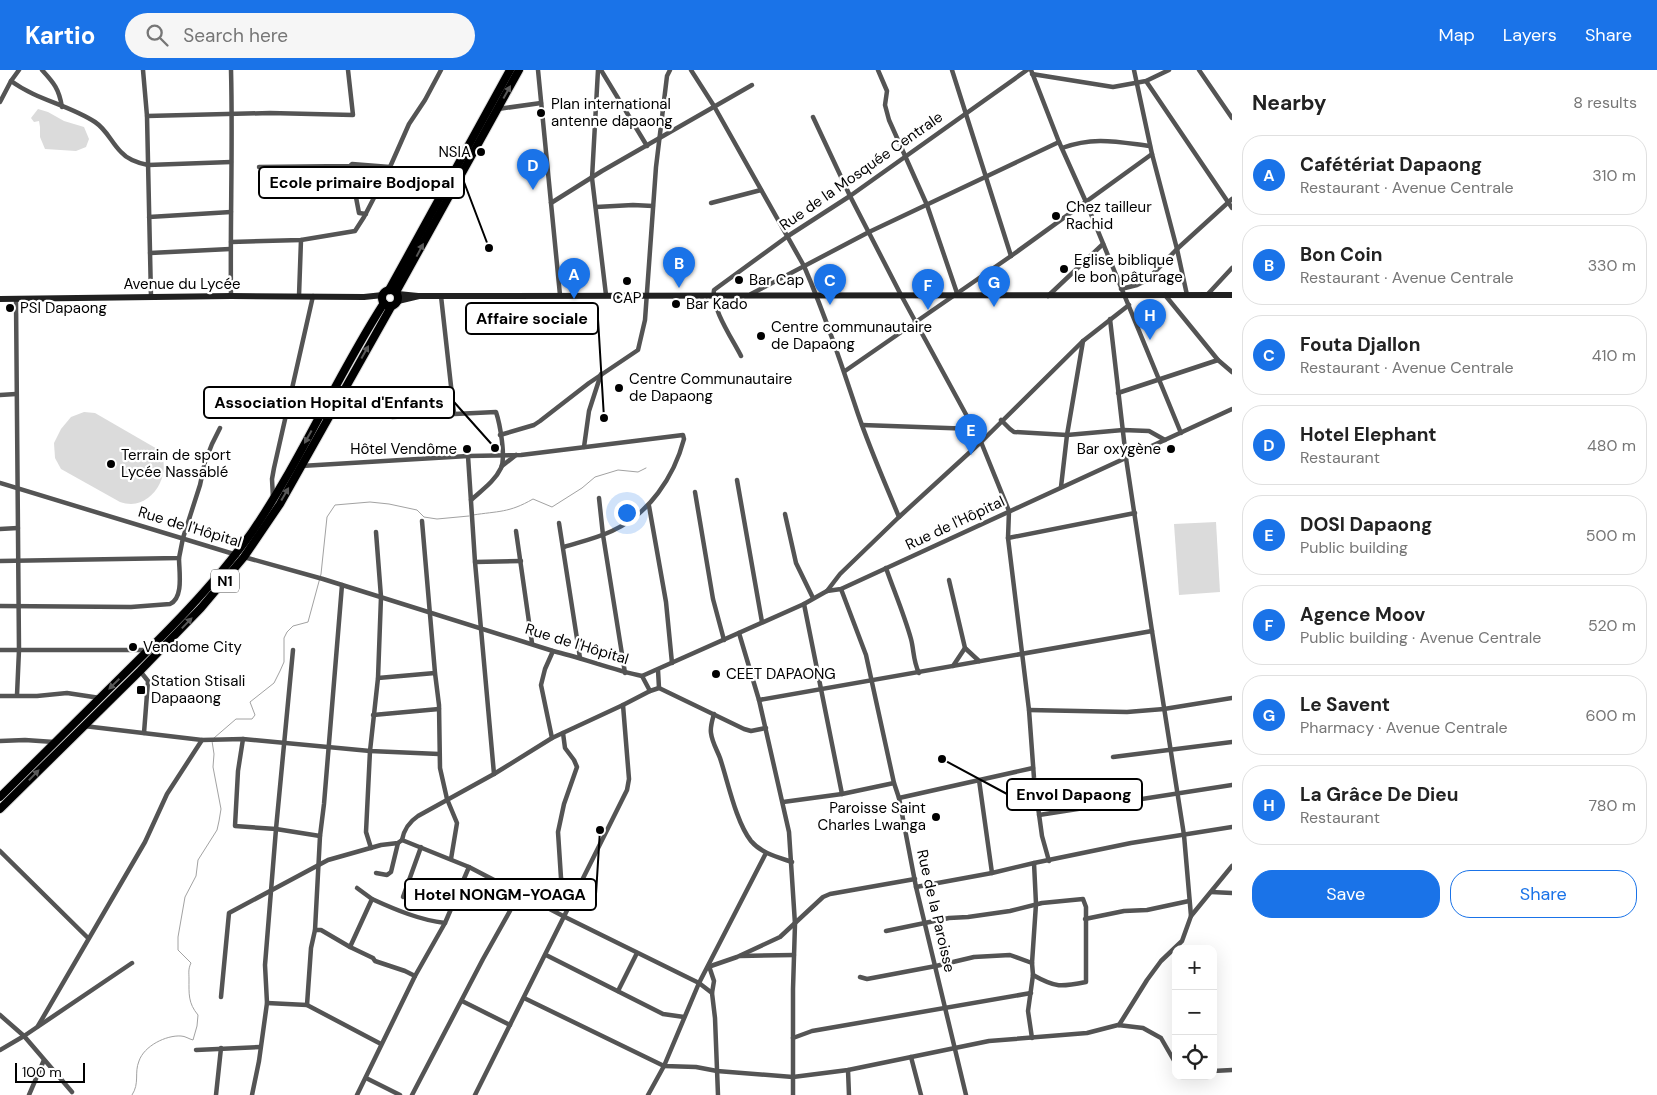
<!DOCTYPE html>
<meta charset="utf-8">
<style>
body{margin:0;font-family:"DM Sans",sans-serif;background:#f6f6f6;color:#222}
.controls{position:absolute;right:15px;bottom:15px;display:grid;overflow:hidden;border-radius:10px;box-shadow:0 5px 20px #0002}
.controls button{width:45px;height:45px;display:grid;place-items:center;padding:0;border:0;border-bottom:1px solid #e0e0e0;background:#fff;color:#222;font:25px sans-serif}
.scale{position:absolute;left:15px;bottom:12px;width:70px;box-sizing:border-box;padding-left:5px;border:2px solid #000;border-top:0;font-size:14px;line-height:18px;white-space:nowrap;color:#000;-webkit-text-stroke:4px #fff;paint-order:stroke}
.you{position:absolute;left:626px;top:442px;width:18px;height:18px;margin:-12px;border:4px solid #fff;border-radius:50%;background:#1a73e8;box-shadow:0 0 0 8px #1a73e833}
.badge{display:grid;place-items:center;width:32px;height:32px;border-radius:50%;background:#1a73e8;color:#fff;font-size:16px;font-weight:700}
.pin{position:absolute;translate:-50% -41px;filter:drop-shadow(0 1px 2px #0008)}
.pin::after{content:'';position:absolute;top:26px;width:18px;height:15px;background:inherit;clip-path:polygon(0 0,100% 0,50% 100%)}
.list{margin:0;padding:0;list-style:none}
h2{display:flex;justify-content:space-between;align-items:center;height:65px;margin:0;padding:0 20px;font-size:21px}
h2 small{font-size:16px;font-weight:400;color:#767676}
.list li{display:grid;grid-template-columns:32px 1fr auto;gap:15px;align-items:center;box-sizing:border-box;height:80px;margin:0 10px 10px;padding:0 10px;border:1px solid #e0e0e0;border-radius:20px}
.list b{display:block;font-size:19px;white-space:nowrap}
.list p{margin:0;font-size:16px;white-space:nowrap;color:#767676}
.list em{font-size:16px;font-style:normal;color:#767676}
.actions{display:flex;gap:10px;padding:15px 20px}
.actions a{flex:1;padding:11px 0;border:1px solid #1a73e8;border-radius:20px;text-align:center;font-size:18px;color:#1a73e8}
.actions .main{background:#1a73e8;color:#fff}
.icon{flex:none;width:28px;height:28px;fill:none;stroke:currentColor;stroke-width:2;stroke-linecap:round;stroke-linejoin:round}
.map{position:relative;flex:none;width:1232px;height:1025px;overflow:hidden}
header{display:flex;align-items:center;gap:30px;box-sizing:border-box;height:70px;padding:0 25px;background:#1a73e8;color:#fff}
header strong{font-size:24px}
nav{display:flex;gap:28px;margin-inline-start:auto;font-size:18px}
.search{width:350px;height:45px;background:#f6f6f6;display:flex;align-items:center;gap:12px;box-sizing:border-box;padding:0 18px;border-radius:28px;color:#767676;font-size:19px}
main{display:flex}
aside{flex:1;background:#fff}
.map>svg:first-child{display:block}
.green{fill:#dbdbdb}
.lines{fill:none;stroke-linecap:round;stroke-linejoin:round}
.stream{stroke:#a2a2a2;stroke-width:1}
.trunk-casing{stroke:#dbdbdb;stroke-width:10}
.minor{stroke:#545454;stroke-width:4.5}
.secondary{stroke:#212121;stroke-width:6}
.trunk{stroke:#000;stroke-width:8}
.oneway{fill:#595959}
.poi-dot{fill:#000;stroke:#fff;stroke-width:2}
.labels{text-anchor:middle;stroke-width:4.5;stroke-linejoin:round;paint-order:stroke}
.shield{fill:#fff;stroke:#4c4c4c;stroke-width:1}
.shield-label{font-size:14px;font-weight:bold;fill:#000}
.poi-label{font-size:15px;fill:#000;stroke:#fff;text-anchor:start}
.street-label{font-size:15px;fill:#000;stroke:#fff}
.leader{fill:none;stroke:#000;stroke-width:2}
.callout-dot{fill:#000;stroke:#fff;stroke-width:2}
.callout{fill:#fff;stroke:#000;stroke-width:2}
.callout-label{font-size:16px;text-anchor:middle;font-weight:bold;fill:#000}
</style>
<header>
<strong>Kartio</strong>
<div class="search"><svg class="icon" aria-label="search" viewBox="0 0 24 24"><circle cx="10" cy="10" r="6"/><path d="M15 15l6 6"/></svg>Search here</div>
<nav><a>Map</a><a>Layers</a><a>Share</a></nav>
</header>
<main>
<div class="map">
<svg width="1232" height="1025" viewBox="0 0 1232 1025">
<rect width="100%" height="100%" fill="#fff"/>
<g class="green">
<polygon points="38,39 48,42 64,51 84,57 89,69 86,77 76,81 45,79 40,67 40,57 39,51 34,52 31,48"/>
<path d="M84 342 95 343 159 380C172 399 157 433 131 434 128 434 123 433 120 432L61 399 55 388 54 373 61 359 71 347Z"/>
<polygon points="1216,452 1220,522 1179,525 1174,454"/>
</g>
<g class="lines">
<g class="stream">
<path d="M473 445C498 441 509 443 533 429L552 437 582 418 595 407 618 400 638 402 646 398"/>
<polyline points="214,668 236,649 252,649 255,645 250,632 274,613 280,601 284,592 284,568 287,562 293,556 308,552 321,504 327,447 335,435 370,432 389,434 417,440 424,447 437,449 469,446"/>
<path d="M132 1025C140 1013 134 1003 139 991 144 976 166 965 181 966 185 966 189 969 193 970L197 956 198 945C188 933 189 924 189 909 189 903 188 899 191 893L178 880V867L185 827 196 806 198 790 217 760 219 751 221 739 213 697 214 684 212 671"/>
</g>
<defs>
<g id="trunk">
<circle cx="390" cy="228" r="8"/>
<polyline points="389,220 510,0"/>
<polyline points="396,222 519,0"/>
<path d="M0 727C38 689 77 651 115 613 163 566 213 517 252 462 302 389 336 307 384 233"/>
<polyline points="0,739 140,601 201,538 244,487 280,434 391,237"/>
</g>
</defs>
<use href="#trunk" class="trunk-casing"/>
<g class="minor">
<path d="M19 0 11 11C37 30 69 35 95 52 107 60 111 72 121 82 128 90 138 93 148 95L231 92"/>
<path d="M42 0C54 13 59 19 62 37"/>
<polyline points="143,0 147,46 151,227"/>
<polyline points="538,0 560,225"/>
<polyline points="598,0 592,108 606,225"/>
<polyline points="601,0 647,76"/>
<path d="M691 0 714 36 804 196C825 245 841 293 858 344 870 379 885 413 899 447"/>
<polyline points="878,0 887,21 885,35 889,50 927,135 957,223"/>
<polyline points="952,0 1011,186"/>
<polyline points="1031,0 1059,72 1086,132 1181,363"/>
<polyline points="1134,0 1152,84 1177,179 1187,225"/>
<polyline points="1199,0 1232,48"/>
<polyline points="1032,4 1113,17 1146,11 1169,0"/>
<polyline points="1146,11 1232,138"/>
<polyline points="0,32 11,11"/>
<polyline points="498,39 541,33"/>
<polyline points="147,46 270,43 353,45 348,0"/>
<polyline points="813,47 850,126 901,225 981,372 1009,441 1008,468 1029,640 1034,708 1042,766 1049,791"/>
<path d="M1062 78C1094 66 1118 72 1150 76"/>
<polyline points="350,96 359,143 366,144"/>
<polyline points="259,97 350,96 352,94 390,97"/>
<polyline points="388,102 420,114 425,118 441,127"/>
<polyline points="551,133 602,101 752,15"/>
<polyline points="711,133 761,120"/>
<polyline points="596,137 633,135 653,136"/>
<polyline points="149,147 231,142"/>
<polyline points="231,172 301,170 355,161 364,147 390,97 409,54 425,30 441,0"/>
<polyline points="150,183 230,179"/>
<polyline points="1121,219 1137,215 1147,210 1177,179 1232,129"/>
<polyline points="751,224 869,162 1059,72"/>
<polyline points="1165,225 1218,290 1232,302"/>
<polyline points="1207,225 1232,198"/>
<path d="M231 226C230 150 233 75 231 0"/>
<polyline points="299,226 301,170"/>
<polyline points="441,226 454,343"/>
<polyline points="1048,226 1103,174"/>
<polyline points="16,229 19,580 17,625"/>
<polyline points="1110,249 1126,388 1152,561 1184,765 1191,846"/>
<path d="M741 286C733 270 711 238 714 220L788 166 850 126 1027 0"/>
<polyline points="845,301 1011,186 1152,84"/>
<polyline points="1118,323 1218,290"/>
<polyline points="0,325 16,324"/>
<path d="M392 347 496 342C500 354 506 387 501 398 495 411 482 420 471 430"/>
<polyline points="1001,350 1010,359 1014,362 1067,365 1123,360 1149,361 1165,370"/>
<polyline points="862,355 975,359"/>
<polyline points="500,365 534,355 540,351 589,313 638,280 645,250 656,97 667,6 670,0"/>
<polyline points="584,377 589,341 601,304"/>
<polyline points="468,386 475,492 494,704"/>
<path d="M301 396 468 386 521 385 683 365 684 369C674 407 649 444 612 461 597 468 580 472 564 477"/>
<polyline points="502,396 516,385"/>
<polyline points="737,410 762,552"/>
<polyline points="0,413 237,485"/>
<polyline points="1061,417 1067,365 1083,271"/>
<polyline points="695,422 713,529 724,570"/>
<polyline points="273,428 272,409 274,398 313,226"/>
<polyline points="599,428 603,465 625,603"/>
<polyline points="649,436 666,532 672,593"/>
<polyline points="785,444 796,493 813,528"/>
<polyline points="422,451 435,603 439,635 440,698 447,729 457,753 451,789"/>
<polyline points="559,453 580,588"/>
<polyline points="0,459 18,458"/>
<polyline points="516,461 532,573"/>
<polyline points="1008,468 1135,443"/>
<path d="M244 487 323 509 553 581C583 588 612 600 642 606L804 534 827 521 841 519 1232 339"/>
<polyline points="0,491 179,488 183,468 200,415 205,392 212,374 220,358"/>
<polyline points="475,492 521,491"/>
<path d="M886 498C894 521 904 544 911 569 914 580 913 591 919 603"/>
<polyline points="949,510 965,578 979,591"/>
<polyline points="841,519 866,585 894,713 899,728 916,817 966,1025"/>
<polyline points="827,521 840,504 899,447 981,372 1083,271 1129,235"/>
<polyline points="804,534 842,724"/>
<path d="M0 536 131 537 170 534C184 528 179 501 179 488"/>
<polyline points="739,563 759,630 789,762 795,854 793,919 793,1025"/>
<polyline points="0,580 149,580"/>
<polyline points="953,596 965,578"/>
<polyline points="658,600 659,618"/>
<polyline points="140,601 148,611 144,663"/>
<polyline points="642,606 650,621"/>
<polyline points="378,608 435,603"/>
<polyline points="0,626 37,626 67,623 100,628"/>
<polyline points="759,630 1152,561"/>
<polyline points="1029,640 1127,642 1164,639 1232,628"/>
<path d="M714 644C712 651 710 657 711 663 712 672 717 680 720 688 728 712 736 752 751 771 761 783 777 787 792 792"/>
<polyline points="373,645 439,639"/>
<polyline points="84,656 202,670 243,669 370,681 439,684"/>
<polyline points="563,663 565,678 574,690 577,697 564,734 558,762 561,808 572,830"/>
<polyline points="552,668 541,615 545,599 553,581"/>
<polyline points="243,669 238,701 235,756 276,759 320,766"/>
<polyline points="0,671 25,670 54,672"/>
<polyline points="1113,687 1232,672"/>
<polyline points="979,710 992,803"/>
<polyline points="899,728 1033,698"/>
<polyline points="783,732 842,724 894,713"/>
<polyline points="1039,745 1232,715"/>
<polyline points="402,770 469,797 565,847 699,913 712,923 715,948 718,1025"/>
<polyline points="371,778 366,762 370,681 378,608 381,527 376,462"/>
<polyline points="0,781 88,868"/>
<polyline points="376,803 387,805 391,802 398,773"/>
<polyline points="916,817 992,803 1034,793 1131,773 1232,757"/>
<polyline points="1211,822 1232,823"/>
<polyline points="403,827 421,777"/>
<path d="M372 829C396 840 420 850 445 853"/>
<polyline points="1085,849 1124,841 1147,840 1189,831"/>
<polyline points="315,860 321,860 350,877 373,888 375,891 405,901 415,906"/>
<path d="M886 861 949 848 968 847 1010 841 1042 833 1083 829 1086 837V912C1061 917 1056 918 1033 905"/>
<polyline points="350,877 372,829 357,818"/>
<polyline points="546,885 663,944 684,947"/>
<polyline points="740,886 794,885"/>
<polyline points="709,896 714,911 712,923"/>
<polyline points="708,897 737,887 780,867 823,827 830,824 915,809"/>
<polyline points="860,907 867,909 936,896 974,887 1010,885 1032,893"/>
<polyline points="618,921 637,883"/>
<path d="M221 927 229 843 328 790 381 775 398 773 402 770C404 759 409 752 418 746L494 704 552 668 623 635 650 621 659 618 744 659 751 661 766 658"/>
<polyline points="524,928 664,996 696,997 717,1001 793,1007 848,1000 989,971 1087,963 1118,955 1143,958 1161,968 1176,994"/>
<polyline points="462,931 510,955"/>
<polyline points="267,933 307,935 381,974"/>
<polyline points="307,935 311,878 315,860 320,766 324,734 342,515"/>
<polyline points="0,945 24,966 72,1022"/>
<polyline points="1119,955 1147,910 1161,891 1182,871 1191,846 1232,796"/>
<polyline points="38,956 145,772 167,724 202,670"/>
<polyline points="793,968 812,961 1031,923"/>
<polyline points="1032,968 1028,941 1033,905 1032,893 1036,834 1034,793"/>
<polyline points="0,980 24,966 132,893"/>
<polyline points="196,980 260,977"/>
<polyline points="911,987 921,1025"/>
<polyline points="848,1000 849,1025"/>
<polyline points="1213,1001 1232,1000"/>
<polyline points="366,1008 400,1025"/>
<polyline points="29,1025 44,990"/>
<polyline points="216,1025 221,978"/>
<polyline points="252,1025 259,991 267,933 265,895 276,759 293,580"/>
<polyline points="357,1025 415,906 445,853 469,797"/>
<polyline points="412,1025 483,889 520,823"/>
<polyline points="475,1025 627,720 629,709 623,635"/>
<polyline points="648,1025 664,996 699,913 766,783"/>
</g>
<g class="secondary">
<polyline points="398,224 418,226"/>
<polyline points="0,229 231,226 364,227 383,225"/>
<polyline points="398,231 419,226 441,226 1232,225"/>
</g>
<use href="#trunk" class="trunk"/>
</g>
<defs><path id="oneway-solid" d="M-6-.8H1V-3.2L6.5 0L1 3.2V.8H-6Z" transform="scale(1.25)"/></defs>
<g class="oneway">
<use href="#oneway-solid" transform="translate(507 22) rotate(-61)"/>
<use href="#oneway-solid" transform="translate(420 180) rotate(-62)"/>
<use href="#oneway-solid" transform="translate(365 282) rotate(-61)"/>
<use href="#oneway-solid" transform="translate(308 367) rotate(119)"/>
<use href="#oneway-solid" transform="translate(285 424) rotate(-60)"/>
<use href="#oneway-solid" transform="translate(187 553) rotate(-46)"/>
<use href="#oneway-solid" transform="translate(114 614) rotate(136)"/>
<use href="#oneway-solid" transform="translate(34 705) rotate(-46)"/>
</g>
<g class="poi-dot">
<circle cx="541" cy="43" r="5"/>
<circle cx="481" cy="82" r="5"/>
<circle cx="1056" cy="146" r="5"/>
<circle cx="1064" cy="199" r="5"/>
<circle cx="739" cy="210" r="5"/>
<circle cx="627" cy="211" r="5"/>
<circle cx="676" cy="234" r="5"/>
<circle cx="10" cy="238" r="5"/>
<circle cx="761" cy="266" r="5"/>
<circle cx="619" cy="318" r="5"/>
<circle cx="467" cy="379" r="5"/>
<circle cx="1171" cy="379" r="5"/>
<circle cx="111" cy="394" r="5"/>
<circle cx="133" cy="577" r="5"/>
<circle cx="716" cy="604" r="5"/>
<rect x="136" y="615" width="10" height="10" rx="2.5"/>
<circle cx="936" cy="747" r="5"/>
</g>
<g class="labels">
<rect class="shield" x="211" y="499.5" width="28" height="23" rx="4"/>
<g class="shield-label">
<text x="225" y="516">N1</text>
</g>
<g class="poi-label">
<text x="551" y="39">Plan international<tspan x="551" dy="17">antenne dapaong</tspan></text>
<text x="471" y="87" text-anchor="end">NSIA</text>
<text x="1066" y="142">Chez tailleur<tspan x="1066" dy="17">Rachid</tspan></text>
<text x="1074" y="195">Eglise biblique<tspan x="1074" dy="17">le bon pâturage</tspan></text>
<text x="749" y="215">Bar Cap</text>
<text x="627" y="233" text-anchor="middle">CAP</text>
<text x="686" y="239">Bar Kado</text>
<text x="20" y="243">PSI Dapaong</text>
<text x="771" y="262">Centre communautaire<tspan x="771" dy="17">de Dapaong</tspan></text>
<text x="629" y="314">Centre Communautaire<tspan x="629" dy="17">de Dapaong</tspan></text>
<text x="457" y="384" text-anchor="end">Hôtel Vendôme</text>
<text x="1161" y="384" text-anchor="end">Bar oxygène</text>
<text x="121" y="390">Terrain de sport<tspan x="121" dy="17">Lycée Nassablé</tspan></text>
<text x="143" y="582">Vendome City</text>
<text x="726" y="609">CEET DAPAONG</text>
<text x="151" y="616">Station Stisali<tspan x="151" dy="17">Dapaaong</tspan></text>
<text x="926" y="743" text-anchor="end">Paroisse Saint<tspan x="926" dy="17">Charles Lwanga</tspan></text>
</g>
<g class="street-label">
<text transform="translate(861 101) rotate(-35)" y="5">Rue de la Mosquée Centrale</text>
<text x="182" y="219">Avenue du Lycée</text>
<text transform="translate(955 453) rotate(-25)" y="5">Rue de l'Hôpital</text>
<text transform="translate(190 457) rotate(17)" y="5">Rue de l'Hôpital</text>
<text transform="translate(577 574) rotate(17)" y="5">Rue de l'Hôpital</text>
<text transform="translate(936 841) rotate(77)" y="5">Rue de la Paroisse</text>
</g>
</g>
<path class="leader" d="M489 178L464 112M604 348L598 249M495 378L454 332M942 689L1007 724M600 760L596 824"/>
<g class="callout-dot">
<circle cx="489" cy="178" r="5"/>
<circle cx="604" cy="348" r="5"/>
<circle cx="495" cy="378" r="5"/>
<circle cx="942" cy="689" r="5"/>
<circle cx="600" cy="760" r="5"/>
</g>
<g class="callout">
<rect x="259" y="97" width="205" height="31" rx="5"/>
<rect x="466" y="233" width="132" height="31" rx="5"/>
<rect x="204" y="317" width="250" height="31" rx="5"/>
<rect x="1007" y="709" width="135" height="31" rx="5"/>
<rect x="405" y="809" width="191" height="31" rx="5"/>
</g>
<g class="callout-label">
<text x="362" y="118">Ecole primaire Bodjopal</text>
<text x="532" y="254">Affaire sociale</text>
<text x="329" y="338">Association Hopital d'Enfants</text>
<text x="1074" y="730">Envol Dapaong</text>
<text x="500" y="830">Hotel NONGM-YOAGA</text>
</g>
</svg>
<div class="controls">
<button>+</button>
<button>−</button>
<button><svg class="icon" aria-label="locate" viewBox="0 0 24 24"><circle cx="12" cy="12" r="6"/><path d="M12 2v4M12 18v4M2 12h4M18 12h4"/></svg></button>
</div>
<div class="scale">100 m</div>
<div class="you"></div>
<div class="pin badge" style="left:574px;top:229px">A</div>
<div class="pin badge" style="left:679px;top:218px">B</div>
<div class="pin badge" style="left:830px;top:235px">C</div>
<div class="pin badge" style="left:533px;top:120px">D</div>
<div class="pin badge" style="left:971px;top:385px">E</div>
<div class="pin badge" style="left:928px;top:240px">F</div>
<div class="pin badge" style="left:994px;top:237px">G</div>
<div class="pin badge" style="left:1150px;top:270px">H</div>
</div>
<aside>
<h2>Nearby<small>8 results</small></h2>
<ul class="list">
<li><span class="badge">A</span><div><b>Cafétériat Dapaong</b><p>Restaurant · Avenue Centrale</p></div><em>310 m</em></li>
<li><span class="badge">B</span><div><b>Bon Coin</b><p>Restaurant · Avenue Centrale</p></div><em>330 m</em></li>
<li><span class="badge">C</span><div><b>Fouta Djallon</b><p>Restaurant · Avenue Centrale</p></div><em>410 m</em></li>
<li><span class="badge">D</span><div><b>Hotel Elephant</b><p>Restaurant</p></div><em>480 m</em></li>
<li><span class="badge">E</span><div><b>DOSI Dapaong</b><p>Public building</p></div><em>500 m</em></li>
<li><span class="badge">F</span><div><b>Agence Moov</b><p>Public building · Avenue Centrale</p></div><em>520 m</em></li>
<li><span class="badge">G</span><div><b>Le Savent</b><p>Pharmacy · Avenue Centrale</p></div><em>600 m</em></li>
<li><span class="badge">H</span><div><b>La Grâce De Dieu</b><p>Restaurant</p></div><em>780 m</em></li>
</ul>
<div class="actions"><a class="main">Save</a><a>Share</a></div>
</aside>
</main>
